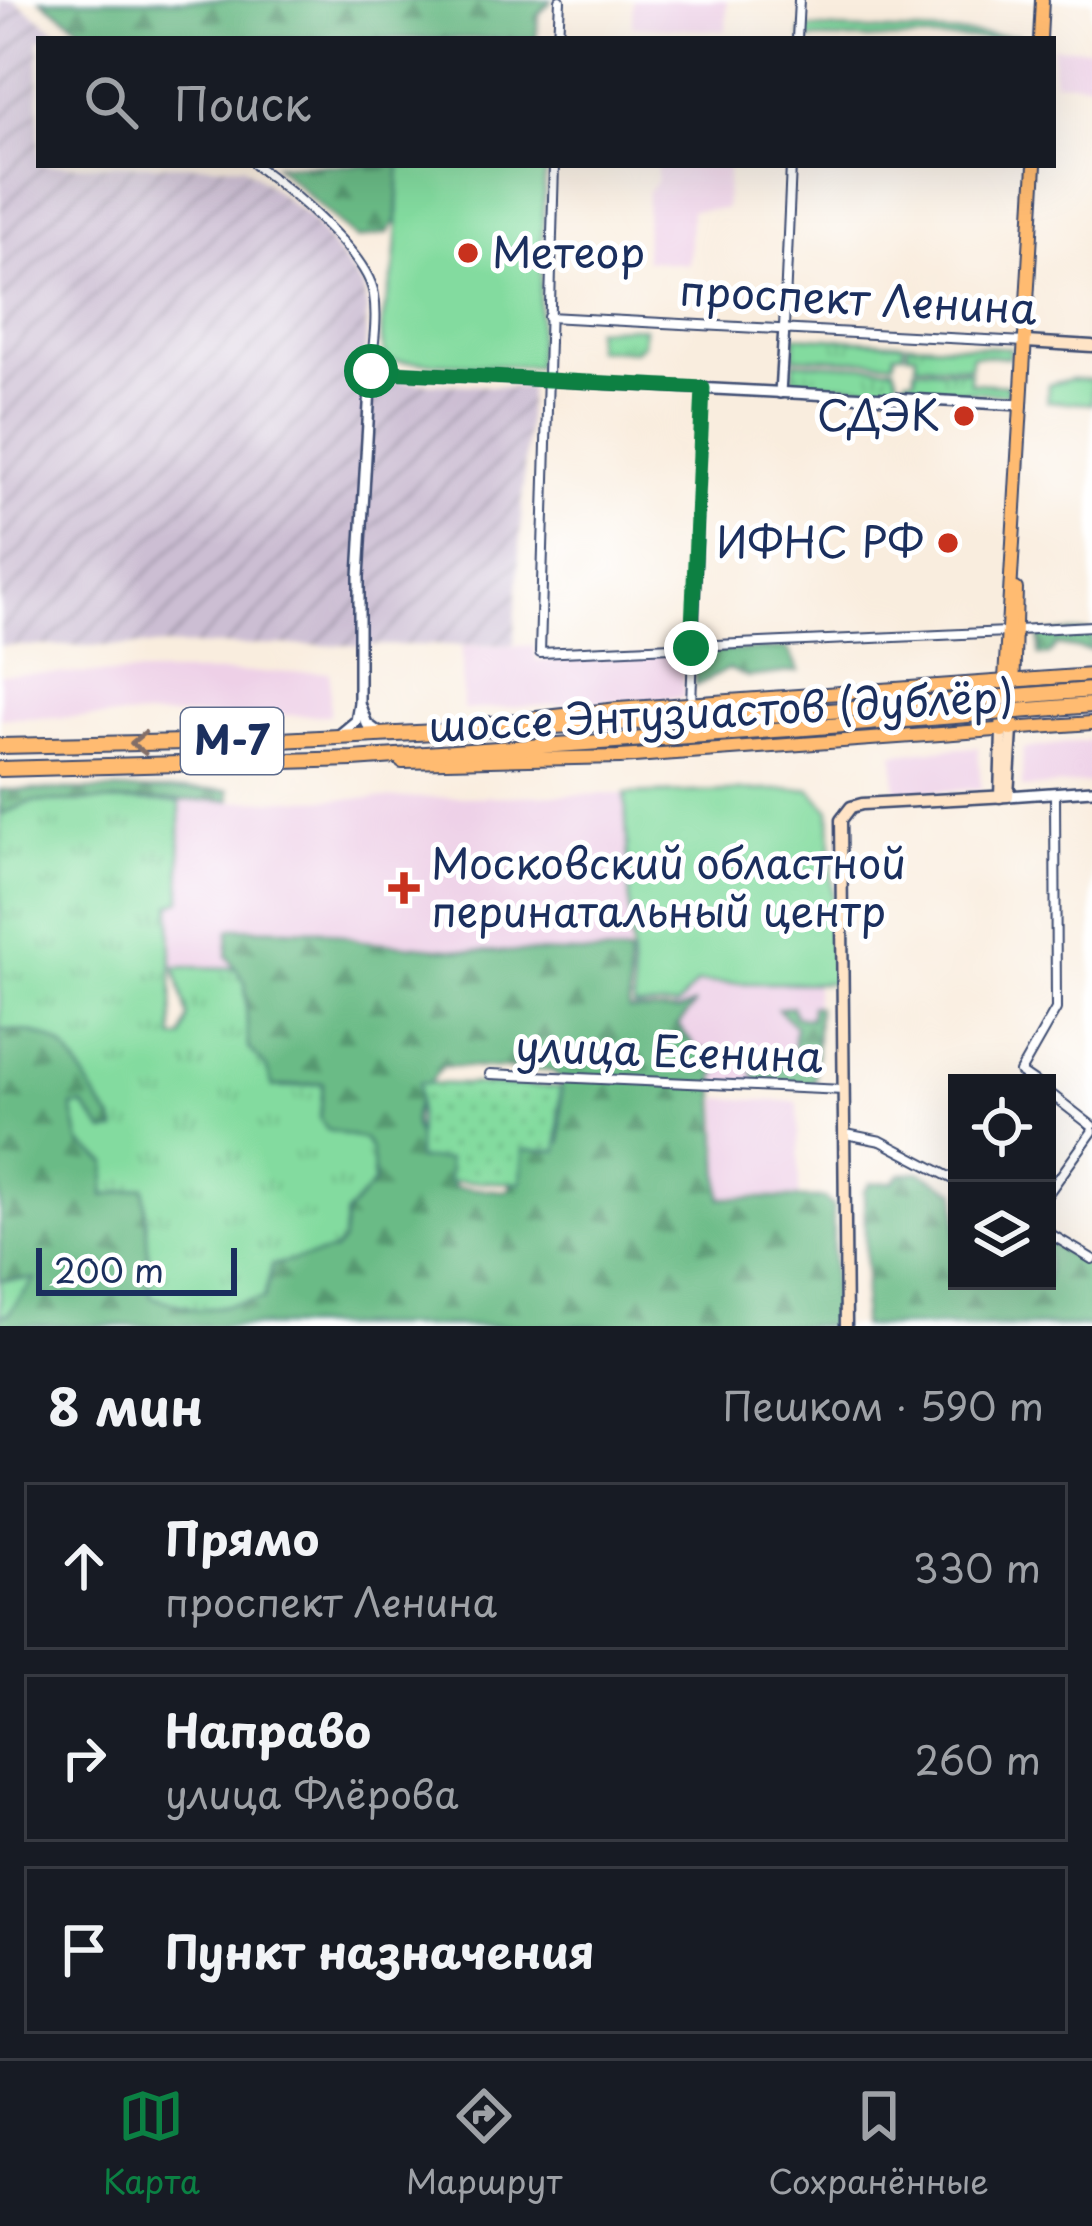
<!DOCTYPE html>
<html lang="ru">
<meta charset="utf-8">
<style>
body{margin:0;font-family:"Playpen Sans",sans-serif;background:#242831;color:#f1f3f6}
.controls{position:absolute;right:36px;bottom:36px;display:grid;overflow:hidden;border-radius:0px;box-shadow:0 12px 48px #0002}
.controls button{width:108px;height:108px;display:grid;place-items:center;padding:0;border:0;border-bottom:3px solid #363941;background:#171b24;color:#f1f3f6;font:60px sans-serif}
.scale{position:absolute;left:36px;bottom:30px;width:201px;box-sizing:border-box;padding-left:12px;border:6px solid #1b2f5e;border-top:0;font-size:33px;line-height:42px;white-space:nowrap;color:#1b2f5e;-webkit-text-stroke:9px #fff;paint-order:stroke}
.stop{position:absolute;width:36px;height:36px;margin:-27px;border:9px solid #0b8043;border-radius:50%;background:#fff}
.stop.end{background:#0b8043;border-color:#fff;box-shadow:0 3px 12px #0008}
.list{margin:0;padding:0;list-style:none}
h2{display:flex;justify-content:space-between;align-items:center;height:156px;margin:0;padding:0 48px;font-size:51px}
h2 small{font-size:39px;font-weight:400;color:#9ea1a6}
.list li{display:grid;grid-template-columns:78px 1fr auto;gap:36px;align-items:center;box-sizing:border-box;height:168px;margin:0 24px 24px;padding:0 24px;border:3px solid #363941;border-radius:0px}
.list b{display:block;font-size:45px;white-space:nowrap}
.list p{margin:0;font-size:39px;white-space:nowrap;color:#9ea1a6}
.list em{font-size:39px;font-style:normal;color:#9ea1a6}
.icon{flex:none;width:66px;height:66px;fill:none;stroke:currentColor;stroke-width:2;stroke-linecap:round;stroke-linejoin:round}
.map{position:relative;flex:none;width:1092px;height:1326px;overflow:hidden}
.search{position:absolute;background:#171b24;box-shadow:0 12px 48px #0002;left:36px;right:36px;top:36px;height:132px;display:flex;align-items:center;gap:30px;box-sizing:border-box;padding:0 42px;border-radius:0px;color:#9ea1a6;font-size:45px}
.sheet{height:732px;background:#171b24}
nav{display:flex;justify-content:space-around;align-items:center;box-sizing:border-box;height:168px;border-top:3px solid #363941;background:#171b24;font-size:33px;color:#9ea1a6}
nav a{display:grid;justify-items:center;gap:6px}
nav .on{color:#0b8043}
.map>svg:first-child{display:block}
.built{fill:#eed0e7}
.industrial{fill:url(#industrial-furrows)}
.grass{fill:url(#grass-tufts);stroke:#4f857e;stroke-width:3}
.forest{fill:url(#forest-firs);stroke:#427572;stroke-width:3;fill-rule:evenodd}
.garden{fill:url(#garden-dots);stroke:#4f857e;stroke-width:3}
.pitch{fill:#83db9f;stroke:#4f857e;stroke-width:3}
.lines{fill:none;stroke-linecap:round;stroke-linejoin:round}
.minor-casing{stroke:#3c4c71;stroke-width:12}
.tertiary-casing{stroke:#3c4c71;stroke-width:14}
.secondary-casing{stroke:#3c4c71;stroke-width:15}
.primary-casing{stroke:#3c4c71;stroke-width:16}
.trunk-casing{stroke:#3c4c71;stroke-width:18}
.minor{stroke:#fff;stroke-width:8}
.tertiary{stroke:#fff;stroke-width:9}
.secondary{stroke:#ffe4c6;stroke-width:10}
.primary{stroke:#ffbb71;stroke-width:12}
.trunk{stroke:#ffbb71;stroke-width:14}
.trunk-bridge-casing{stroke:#3c4c71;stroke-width:18;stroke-linecap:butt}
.trunk-bridge{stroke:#ffbb71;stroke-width:14}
.oneway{stroke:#826e67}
.route{stroke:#0b8043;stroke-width:15}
.poi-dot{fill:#c8321e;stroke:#fff;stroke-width:4.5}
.labels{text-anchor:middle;stroke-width:10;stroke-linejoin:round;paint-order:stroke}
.shield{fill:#fff;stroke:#5f6d8e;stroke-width:3}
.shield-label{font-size:39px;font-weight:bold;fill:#1b2f5e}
.poi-label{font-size:42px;fill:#1b2f5e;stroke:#fff;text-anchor:start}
.street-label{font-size:42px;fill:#1b2f5e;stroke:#fff}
</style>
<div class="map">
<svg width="1092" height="1326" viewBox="0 0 1092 1326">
<defs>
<pattern id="industrial-furrows" width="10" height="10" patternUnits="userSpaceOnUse" patternTransform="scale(3)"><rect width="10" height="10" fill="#ccbed3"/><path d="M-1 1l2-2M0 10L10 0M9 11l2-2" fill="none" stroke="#a59bae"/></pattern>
<pattern id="grass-tufts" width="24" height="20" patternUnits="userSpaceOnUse" patternTransform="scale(3)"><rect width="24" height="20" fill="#83db9f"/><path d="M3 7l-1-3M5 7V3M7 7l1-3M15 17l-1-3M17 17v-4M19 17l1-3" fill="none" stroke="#71bc8b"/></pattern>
<pattern id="forest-firs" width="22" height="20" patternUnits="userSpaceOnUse" patternTransform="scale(3)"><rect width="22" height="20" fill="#6abb86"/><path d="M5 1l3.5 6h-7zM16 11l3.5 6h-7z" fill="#569871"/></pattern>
<pattern id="garden-dots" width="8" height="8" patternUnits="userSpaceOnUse" patternTransform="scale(3)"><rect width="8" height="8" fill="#83db9f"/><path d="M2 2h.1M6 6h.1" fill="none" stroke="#71bc8b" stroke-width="1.8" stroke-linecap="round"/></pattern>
</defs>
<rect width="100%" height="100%" fill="#fff"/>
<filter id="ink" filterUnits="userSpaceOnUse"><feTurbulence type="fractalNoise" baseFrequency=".00833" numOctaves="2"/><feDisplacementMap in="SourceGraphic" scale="24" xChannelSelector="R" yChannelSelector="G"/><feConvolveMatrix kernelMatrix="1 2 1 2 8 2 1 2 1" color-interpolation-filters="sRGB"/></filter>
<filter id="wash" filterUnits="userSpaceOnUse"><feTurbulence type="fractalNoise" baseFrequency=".004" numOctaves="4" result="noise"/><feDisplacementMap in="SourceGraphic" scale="48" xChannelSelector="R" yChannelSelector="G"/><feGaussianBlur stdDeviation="2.7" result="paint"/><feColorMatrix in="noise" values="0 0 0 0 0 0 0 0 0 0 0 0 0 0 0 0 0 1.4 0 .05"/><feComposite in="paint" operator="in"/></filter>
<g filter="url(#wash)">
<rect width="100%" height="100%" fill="#f9edde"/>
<g class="built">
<polygon points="633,0 727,0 726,31 632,26"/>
<polygon points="1053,47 1092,49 1092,83 1053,81"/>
<polygon points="657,165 728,165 725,209 691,210 689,264 645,260 647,193 657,181"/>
<polygon points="462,646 534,646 536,661 681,653 684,698 463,710"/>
<polygon points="330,672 330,715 0,718 0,674"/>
<polygon points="1092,740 1092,783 1022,788 1023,749"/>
<polygon points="978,747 981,789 896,793 894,753"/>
<polygon points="625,794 629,954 469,951 362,941 322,930 229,963 235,968 171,967 171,905 181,899 180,802"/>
<polygon points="696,983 816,983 816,1088 660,1078 666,1016"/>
<polygon points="719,1098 798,1102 799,1196 722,1196"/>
</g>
<polygon class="industrial" points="0,0 14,0 68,39 39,39 39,165 243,165 310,218 363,287 367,310 364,380 529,388 514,645 0,646"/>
<g class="grass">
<polygon points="802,28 1018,36 1018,39 801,39"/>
<polygon points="629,327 644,328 643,344 635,351 595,349 594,329"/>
<polygon points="795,336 904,343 903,353 895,353 894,362 794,357"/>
<polygon points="908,343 1010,348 1010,357 972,355 970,367 916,364 916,354 907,353"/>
<polygon points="794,362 894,367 901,388 793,382"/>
<polygon points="915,368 970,371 970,383 1008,385 1007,394 905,388 906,378 915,378"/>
<polygon points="1071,379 1092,380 1092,404 1047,401 1048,385"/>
<polygon points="0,800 180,802 181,900 171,905 173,1038 182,1038 188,1017 175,967 235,968 243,976 282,1088 324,1083 320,1118 364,1139 371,1150 401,1309 0,1326"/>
</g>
<g class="forest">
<polygon points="41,0 552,0 539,14 536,39 97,39"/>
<polygon points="275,165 400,165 397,220 388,233 357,239"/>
<polygon points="1092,631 1092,651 1057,645 1049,655 1039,655 1039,634"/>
<polygon points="787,648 799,671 748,677 728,669 695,686 695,652"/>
<polygon points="0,790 229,790 230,800 31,802 0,815"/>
<path d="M235 928 322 930 362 941 469 951 629 954V1010L678 1011 695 1004 678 1025 697 1049 733 1054 715 1075 721 1198H824L833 1207V1326H0V1316L8 1314 35 1279 0 1280V1030C81 1029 69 1069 113 1120L116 1131 104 1132 83 1105 72 1106 80 1143 107 1163 104 1196 144 1187 151 1297 198 1310 264 1299 272 1265 334 1251 342 1242 346 1214 374 1183 371 1150 364 1139 327 1130 320 1119 323 1083 273 1087 266 1067 248 1048 245 982 227 956 229 930ZM443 1066 552 1071 561 1080V1142L520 1144 518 1177 506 1191 454 1187 449 1151C442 1148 426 1144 421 1139 400 1117 430 1081 443 1066Z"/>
<polygon points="792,1006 795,1016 810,1019 811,1006 818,1007 815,1081 808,1087 758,1083 752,1071 760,1061 776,1058 792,1067 795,1026 778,1009"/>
<polygon points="920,1172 957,1192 957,1281 1047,1281 1047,1241 1092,1266 1092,1326 861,1326 866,1272 864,1191 870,1183 893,1182 901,1174"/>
</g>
<polygon class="garden" points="419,1083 560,1087 558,1151 523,1150 521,1183 449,1181 448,1160 417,1159"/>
<g class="pitch">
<path d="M400 165H545L537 367 389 361C371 336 390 296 394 270 399 236 398 199 400 165Z"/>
<polygon points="810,789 830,810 835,983 697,983 677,1006 634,1007 625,794"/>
</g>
</g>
<g filter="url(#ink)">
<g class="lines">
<defs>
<g id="minor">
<polyline points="558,39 560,0"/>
<polyline points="797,39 799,0"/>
<path d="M255 165C288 189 368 253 374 295 378 319 373 347 371 371"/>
<polyline points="554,165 540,653 1007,632"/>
<polyline points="548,317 1025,342"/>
<polyline points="784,327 791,165"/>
<polyline points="1017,630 1092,626"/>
<polyline points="691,704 703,389"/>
<polyline points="490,1074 844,1090"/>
<polyline points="1036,1083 1020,1072 1056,1009 1055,793"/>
<polyline points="1047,1091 1092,1126"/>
<polyline points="846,1134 881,1141 957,1181"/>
<polyline points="1047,1195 1092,1132"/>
<polyline points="1047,1232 1092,1259"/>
</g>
<g id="tertiary">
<polyline points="780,393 784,327"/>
<polyline points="359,703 359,577 371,371 1022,405"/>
<polyline points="338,736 356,721 359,703 367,724 378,732"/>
<polyline points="1008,796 1092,790"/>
</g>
<g id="secondary">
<polyline points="1026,342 1092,346"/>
<polyline points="1000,797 1002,731"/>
<polyline points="846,1326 841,820 851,807 862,804 1008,796 1012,730"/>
</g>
<g id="primary">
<polyline points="1040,39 1042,0"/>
<polyline points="483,724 618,709 1092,675"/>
<polyline points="1012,730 1016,589"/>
<polyline points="1002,731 1035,165"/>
<polyline points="402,762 620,757 1092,723"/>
</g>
<g id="trunk">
<polyline points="0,746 280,740 804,713"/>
<polyline points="0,769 353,759 805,728"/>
</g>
</defs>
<use href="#minor" class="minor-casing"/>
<use href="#tertiary" class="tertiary-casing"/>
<use href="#secondary" class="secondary-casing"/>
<use href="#primary" class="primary-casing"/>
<use href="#trunk" class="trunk-casing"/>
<use href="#minor" class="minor"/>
<use href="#tertiary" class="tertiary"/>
<use href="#secondary" class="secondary"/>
<use href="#primary" class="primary"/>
<use href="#trunk" class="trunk"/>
<defs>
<g id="trunk-bridge">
<polyline points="804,713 1092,690"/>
<polyline points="805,728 1092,705"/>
</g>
</defs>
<use href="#trunk-bridge" class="trunk-bridge-casing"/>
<use href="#trunk-bridge" class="trunk-bridge"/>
</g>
<defs><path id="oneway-chevron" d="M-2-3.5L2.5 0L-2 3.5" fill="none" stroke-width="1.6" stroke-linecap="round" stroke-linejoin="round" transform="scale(3)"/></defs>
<use class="oneway" href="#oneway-chevron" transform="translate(139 743) rotate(179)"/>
</g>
<g class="lines" filter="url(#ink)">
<polyline class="route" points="371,371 703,388 691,648"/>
</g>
<g class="poi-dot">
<circle cx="468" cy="253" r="12"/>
<circle cx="964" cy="416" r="12"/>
<circle cx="948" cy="543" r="12"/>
<path d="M398 870h12v12h12v12h-12v12h-12v-12h-12v-12h12z"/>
</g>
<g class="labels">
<rect class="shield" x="181" y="708" width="102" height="66" rx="9"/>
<g class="shield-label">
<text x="232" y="755">М-7</text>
</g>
<g class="poi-label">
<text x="492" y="268">Метеор</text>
<text x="940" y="431" text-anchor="end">СДЭК</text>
<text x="924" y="558" text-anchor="end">ИФНС РФ</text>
<text x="431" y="879">Московский областной<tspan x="431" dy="48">перинатальный центр</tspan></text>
</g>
<g class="street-label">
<text transform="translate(858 300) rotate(3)" y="15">проспект Ленина</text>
<text transform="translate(721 712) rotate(-3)" y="15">шоссе Энтузиастов (дублёр)</text>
<text transform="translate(669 1052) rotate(2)" y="15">улица Есенина</text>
</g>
</g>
</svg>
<div class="controls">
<button><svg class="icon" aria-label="locate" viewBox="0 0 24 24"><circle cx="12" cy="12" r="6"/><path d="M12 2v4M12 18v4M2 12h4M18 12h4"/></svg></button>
<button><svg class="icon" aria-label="layers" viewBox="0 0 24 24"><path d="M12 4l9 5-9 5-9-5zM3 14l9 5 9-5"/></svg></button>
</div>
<div class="scale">200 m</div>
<div class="stop" style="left:371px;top:371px"></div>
<div class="stop end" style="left:691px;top:648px"></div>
<div class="search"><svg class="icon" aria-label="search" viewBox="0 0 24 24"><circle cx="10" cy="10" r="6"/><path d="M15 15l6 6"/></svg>Поиск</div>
</div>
<section class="sheet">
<h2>8 мин<small>Пешком · 590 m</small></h2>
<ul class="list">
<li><svg class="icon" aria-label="ahead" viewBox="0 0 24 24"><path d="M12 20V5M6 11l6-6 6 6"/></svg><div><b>Прямо</b><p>проспект Ленина</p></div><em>330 m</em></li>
<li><svg class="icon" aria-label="right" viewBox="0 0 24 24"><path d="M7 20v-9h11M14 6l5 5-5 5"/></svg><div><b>Направо</b><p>улица Флёрова</p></div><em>260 m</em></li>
<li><svg class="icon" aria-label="arrive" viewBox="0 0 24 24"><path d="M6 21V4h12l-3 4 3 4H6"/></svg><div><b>Пункт назначения</b></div></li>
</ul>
</section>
<nav>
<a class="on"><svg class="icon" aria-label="map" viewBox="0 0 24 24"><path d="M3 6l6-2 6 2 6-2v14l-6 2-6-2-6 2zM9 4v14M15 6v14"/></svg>Карта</a>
<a><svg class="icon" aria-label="directions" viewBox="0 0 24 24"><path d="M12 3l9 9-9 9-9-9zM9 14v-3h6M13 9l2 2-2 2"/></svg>Маршрут</a>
<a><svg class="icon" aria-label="saved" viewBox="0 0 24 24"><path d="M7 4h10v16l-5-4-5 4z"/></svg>Сохранённые</a>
</nav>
